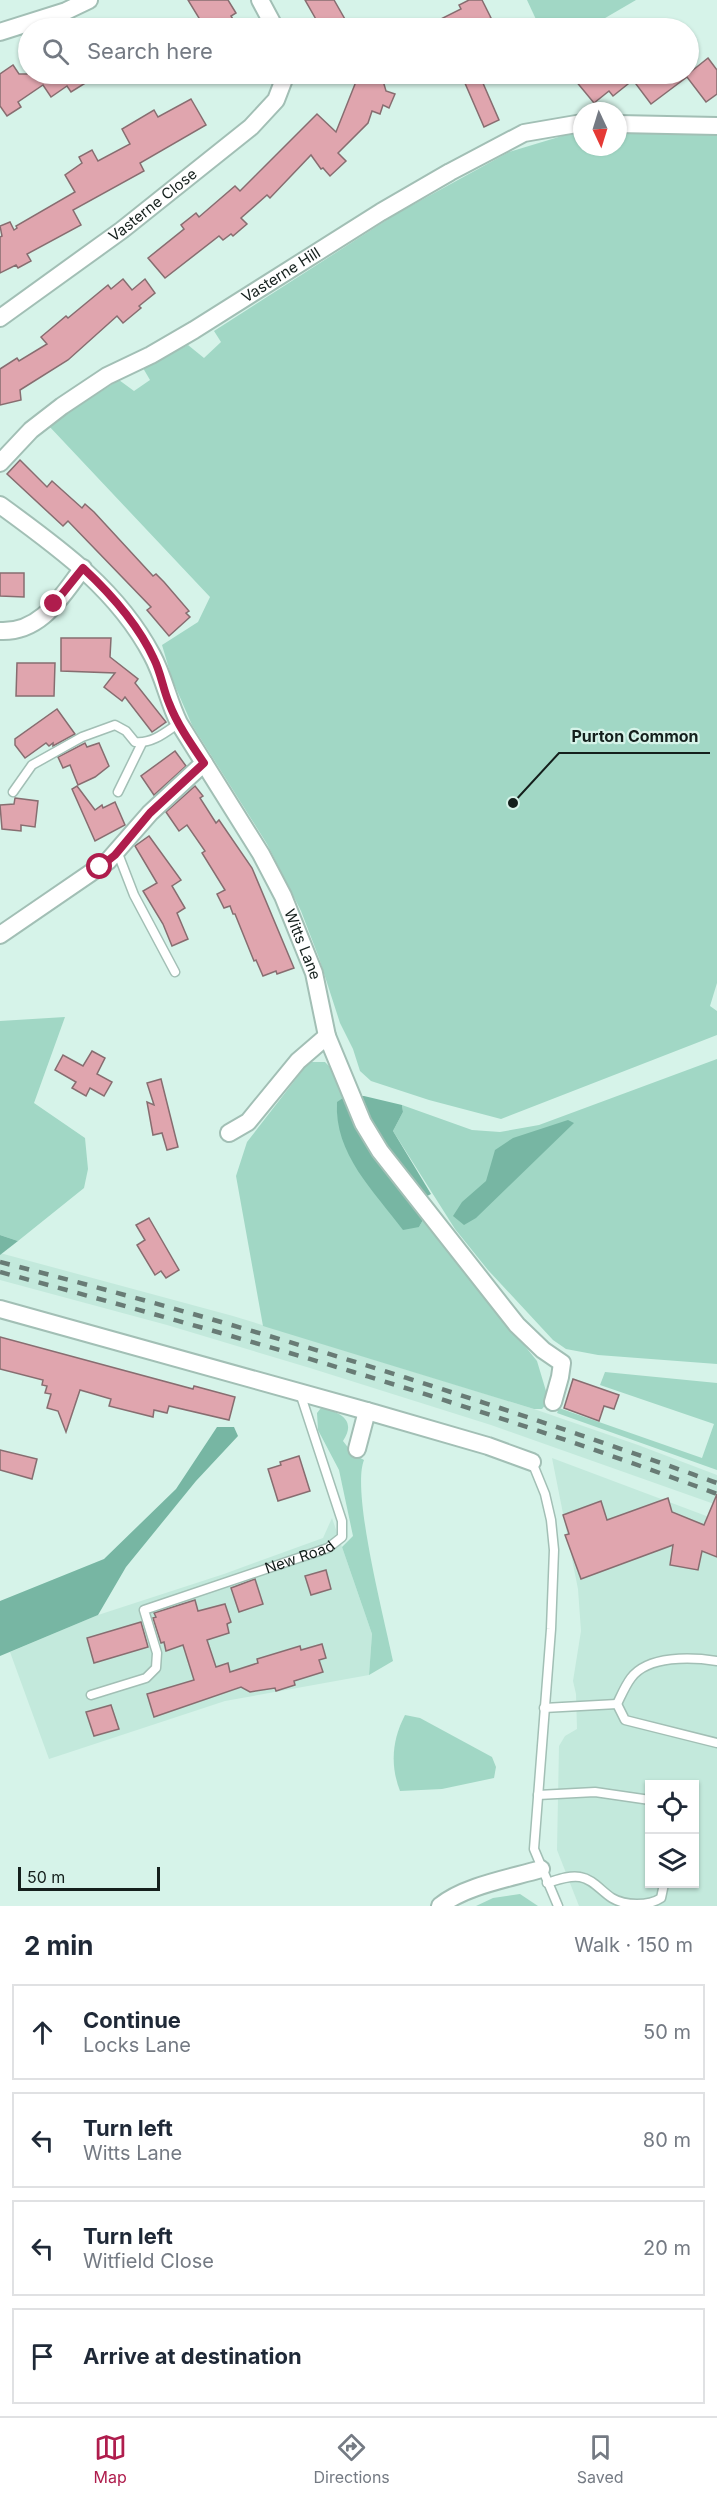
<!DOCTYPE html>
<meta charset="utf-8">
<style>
body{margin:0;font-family:Inter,sans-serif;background:#f6f6f7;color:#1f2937}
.controls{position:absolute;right:18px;bottom:18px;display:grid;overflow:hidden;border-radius:0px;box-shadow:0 2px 4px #0004}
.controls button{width:54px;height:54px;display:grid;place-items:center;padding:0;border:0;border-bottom:2px solid #e0e1e3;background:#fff;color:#1f2937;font:30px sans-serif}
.compass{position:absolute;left:573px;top:102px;width:54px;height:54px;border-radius:50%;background:#fff;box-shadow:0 2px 4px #0004;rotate:176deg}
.scale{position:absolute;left:18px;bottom:15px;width:142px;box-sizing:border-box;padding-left:6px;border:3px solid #141f1c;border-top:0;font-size:16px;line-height:21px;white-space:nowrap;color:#141f1c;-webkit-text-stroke:4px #d6f3e9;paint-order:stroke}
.stop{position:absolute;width:18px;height:18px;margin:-14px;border:4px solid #af1d4d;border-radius:50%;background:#fff}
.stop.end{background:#af1d4d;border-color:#fff;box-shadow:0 2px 6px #0008}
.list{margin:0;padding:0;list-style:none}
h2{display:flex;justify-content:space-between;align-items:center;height:78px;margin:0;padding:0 24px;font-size:26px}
h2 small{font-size:20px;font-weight:400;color:#747a83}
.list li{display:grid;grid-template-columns:39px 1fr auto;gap:18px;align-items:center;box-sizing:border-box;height:96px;margin:0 12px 12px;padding:0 12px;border:2px solid #e0e1e3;border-radius:0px}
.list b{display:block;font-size:22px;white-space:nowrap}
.list p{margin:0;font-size:20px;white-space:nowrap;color:#747a83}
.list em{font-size:20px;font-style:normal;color:#747a83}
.icon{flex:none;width:33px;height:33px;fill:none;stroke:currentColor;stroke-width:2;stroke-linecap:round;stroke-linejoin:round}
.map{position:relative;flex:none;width:717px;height:1906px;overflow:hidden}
.search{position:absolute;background:#fff;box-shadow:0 2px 4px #0004;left:18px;right:18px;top:18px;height:66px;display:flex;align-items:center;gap:15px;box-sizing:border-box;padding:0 21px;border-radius:33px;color:#747a83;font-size:22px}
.sheet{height:510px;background:#fff}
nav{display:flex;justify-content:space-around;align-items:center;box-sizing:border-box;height:84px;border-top:2px solid #e0e1e3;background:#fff;font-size:16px;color:#747a83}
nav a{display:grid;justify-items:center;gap:3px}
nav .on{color:#af1d4d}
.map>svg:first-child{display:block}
.built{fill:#c3e9dc;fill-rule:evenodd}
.green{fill:#a1d7c5}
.forest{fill:#77b6a3}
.building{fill:#e0a5ae;stroke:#876d70;stroke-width:1.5}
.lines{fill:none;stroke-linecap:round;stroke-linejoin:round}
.lane-casing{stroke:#a2bfb5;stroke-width:11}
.street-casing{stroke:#a2bfb5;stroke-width:20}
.lane{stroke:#fff;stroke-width:8}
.street{stroke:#fff;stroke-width:16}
.rail{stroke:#687b75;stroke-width:4.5;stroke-dasharray:10 10;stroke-linecap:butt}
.route{stroke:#af1d4d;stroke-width:8}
.labels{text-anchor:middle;stroke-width:4.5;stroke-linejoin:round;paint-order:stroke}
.street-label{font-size:15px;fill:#141f1c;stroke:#d6f3e9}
.leader{fill:none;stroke:#141f1c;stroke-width:2}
.callout-dot{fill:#141f1c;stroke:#d6f3e9;stroke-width:2}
.callout-label{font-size:16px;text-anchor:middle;font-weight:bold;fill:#141f1c;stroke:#d6f3e9;stroke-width:4.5;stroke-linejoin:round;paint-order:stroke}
</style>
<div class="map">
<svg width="717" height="1906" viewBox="0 0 717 1906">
<rect width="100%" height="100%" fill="#d6f3e9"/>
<g class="built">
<polygon points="0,1253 233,1316 534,1409 638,1445 717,1475 717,1505 491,1425 310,1368 167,1325 0,1280"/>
<path d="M552 1458 717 1520V1906H579L557 1850 559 1746 565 1736 577 1729 576 1694 573 1681 581 1631 578 1589ZM650 1784H694V1884H650Z"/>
<polygon points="332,1518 372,1634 369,1675 225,1701 49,1759 10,1652 98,1615 224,1574 323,1538"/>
</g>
<g class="green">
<polygon points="527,0 636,0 588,28 540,28"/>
<polygon points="572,133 582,133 582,147 618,147 618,133 717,134 717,983 710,1006 717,1011 717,1035 501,1119 429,1100 371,1081 360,1071 353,1049 340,1023 319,958 301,911 267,844 192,725 172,679 162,645 198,622 210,597 48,425 119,380 134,391 150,380 143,368 188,345 204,358 221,342 214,331 396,214 509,152"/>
<polygon points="65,1017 34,1103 85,1138 88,1169 84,1188 18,1241 0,1235 0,1021"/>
<polygon points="717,1059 717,1364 598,1355 566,1349 553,1340 488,1270 455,1229 393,1131 403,1112 402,1105 472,1130 500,1132 539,1125"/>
<polygon points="309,1062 325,1062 333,1070 419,1227 423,1220 537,1361 549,1401 542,1409 534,1409 263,1326 236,1176 247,1142"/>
<polygon points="605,1372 717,1383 717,1470 557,1413 559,1408 702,1458 714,1424 600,1385"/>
<path d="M321 1408C340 1412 357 1420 343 1441L353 1454 364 1460C351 1492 385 1621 393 1661L369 1675 372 1634 342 1547 353 1536 339 1470 318 1430 317 1413Z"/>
<path d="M405 1715 420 1718 492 1757 496 1767 494 1778 442 1789 400 1791C390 1765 392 1740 405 1715Z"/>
<polygon points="520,1894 538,1906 476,1906 493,1898"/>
</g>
<g class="forest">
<path d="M346 1096H364L402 1105 403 1112 393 1131 431 1194 412 1204 423 1220 419 1227 403 1230C374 1191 334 1154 337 1102Z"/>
<polygon points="568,1120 574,1123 476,1218 464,1225 453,1216 462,1202 486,1181 495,1150 513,1138"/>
<polygon points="0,1235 18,1241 0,1255"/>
<polygon points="217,1427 234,1427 238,1436 196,1481 126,1567 98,1615 0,1656 0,1601 104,1559 176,1489"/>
</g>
<g class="building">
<polygon points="188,0 228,0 236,13 231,16 238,28 205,28"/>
<polygon points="305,0 334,0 350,28 321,28"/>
<polygon points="469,0 482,0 491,18 471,28 423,28 461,9 459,5"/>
<polygon points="708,58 717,70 717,94 706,102 687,77 651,104 633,80 613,96 609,91 594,103 570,74 688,74"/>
<polygon points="13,65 19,74 100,74 71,92 67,86 51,97 43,85 18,102 21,107 7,116 0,106 0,74"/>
<polygon points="359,74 381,74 386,91 395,94 389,108 383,105 380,114 372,111 368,123 338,153 346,161 330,176 323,168 321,169 311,155 270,198 267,195 241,218 247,224 233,236 231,234 223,240 219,236 165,278 148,258 184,229 181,225 196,213 199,217 235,186 240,191 317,114 336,132"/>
<polygon points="461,74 479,74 499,120 484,127"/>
<polygon points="191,99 206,125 140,163 144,171 73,210 81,225 27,254 31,261 18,268 16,265 0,273 0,237 2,236 0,226 10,222 14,230 17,228 16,226 75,192 65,175 82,163 79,157 92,150 98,161 130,144 122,129 154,110 158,117"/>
<polygon points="123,279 132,290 145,279 155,293 139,306 141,308 123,323 117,316 68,360 20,390 21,400 0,405 0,369 17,358 19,361 47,344 41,337 66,316 68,318 108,285 111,289"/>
<polygon points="20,460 47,487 52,481 82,508 85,504 94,512 153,576 156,574 164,582 189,611 186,613 190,617 169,636 147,610 151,607 68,521 63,526 7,474"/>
<polygon points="0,573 24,573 24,597 0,596"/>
<polygon points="61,638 111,638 110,657 138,679 135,683 166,722 152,732 125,697 122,701 104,687 115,673 61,671"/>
<polygon points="17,663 55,663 54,696 16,696"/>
<polygon points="57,709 75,734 53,746 53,743 49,746 46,743 25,758 15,745 15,739"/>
<polygon points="85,743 87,747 99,743 109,766 95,777 78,785 70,765 63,768 58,757"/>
<polygon points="175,751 186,766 154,795 141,776"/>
<polygon points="77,786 95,810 102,805 103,808 115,802 125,825 95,841 72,789"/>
<polygon points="195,786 203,796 200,798 216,823 219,820 252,868 294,968 277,974 276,971 263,976 256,960 254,961 235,914 233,914 230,906 224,908 217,894 225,890 202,853 205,851 187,825 179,831 166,812"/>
<polygon points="15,798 38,801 35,827 21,825 21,831 2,829 0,805 14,804"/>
<polygon points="149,836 181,880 172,886 185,908 177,913 188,939 172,946 163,924 143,891 157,883 135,846"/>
<polygon points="92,1051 105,1058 97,1074 112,1082 104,1096 90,1088 86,1096 72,1088 76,1082 55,1070 63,1055 83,1066"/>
<polygon points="161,1079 178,1147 167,1150 162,1133 153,1135 147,1102 154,1105 147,1083"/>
<polygon points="149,1218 179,1270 166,1278 161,1271 155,1275 137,1245 145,1240 136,1225"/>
<polygon points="0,1337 193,1389 194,1386 235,1397 229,1420 169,1406 167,1413 154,1410 153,1417 109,1406 111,1399 80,1390 66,1432 58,1411 47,1408 51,1394 45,1393 47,1386 42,1385 43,1380 0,1369"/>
<polygon points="573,1379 619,1395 614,1409 604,1406 599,1421 564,1408"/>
<polygon points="0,1450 37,1459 32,1479 0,1470"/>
<polygon points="299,1456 310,1491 278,1501 268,1469 281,1465 280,1462"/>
<polygon points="717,1494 717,1557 702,1551 698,1570 670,1565 673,1545 581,1579 565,1535 569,1534 563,1515 601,1501 607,1520 668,1498 672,1512 704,1525"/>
<polygon points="326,1570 331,1589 311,1595 305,1576"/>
<polygon points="255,1579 263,1604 239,1612 231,1588"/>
<polygon points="195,1600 198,1611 225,1604 231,1622 227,1624 229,1633 207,1640 216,1667 228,1663 230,1672 258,1663 257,1659 300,1646 301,1650 322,1644 326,1658 319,1660 323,1672 294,1681 295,1685 276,1691 275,1688 250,1692 241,1687 154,1717 147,1694 194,1680 183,1645 166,1651 164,1642 161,1643 153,1618 156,1617 154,1613"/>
<polygon points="141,1622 148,1647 94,1663 87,1638"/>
<polygon points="111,1705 119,1729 94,1736 86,1712"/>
</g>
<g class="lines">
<defs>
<g id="lane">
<path d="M13 792 32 765 82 737 115 725 126 731 135 742C152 744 166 732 179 723"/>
<polyline points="118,792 142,743"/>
<polyline points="117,851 134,895 175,972"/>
<polyline points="532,1462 545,1494 551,1520 554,1550 551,1629 534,1849 558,1906"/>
<path id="s1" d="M91 1695 146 1678 156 1668 157 1653 144 1610 328 1548 342 1537V1521L300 1393"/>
<path d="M617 1704C621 1696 625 1686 631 1678 648 1655 692 1657 717 1661"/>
<polyline points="617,1704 625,1720 717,1743"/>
<polyline points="544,1708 617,1704"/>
<polyline points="538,1795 595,1792 650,1800"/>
<path d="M547 1883C557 1880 569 1875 580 1877 593 1879 601 1891 612 1898 625 1906 649 1906 661 1898L664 1884"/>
</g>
<g id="street">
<polyline points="260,0 275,28"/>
<polyline points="0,32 66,11 89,0"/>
<polyline points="618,124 717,126"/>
<path id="s2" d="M0 318 122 230 251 127 276 100 286 74"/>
<path id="s3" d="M0 463 31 430 62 406 107 376 151 355 194 330 381 212 450 172 524 133 582 123"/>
<path id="s4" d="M0 505C59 548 117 589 152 655 164 677 168 701 179 723L261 854 283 896 314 973 327 1036 363 1123 380 1151 517 1325 543 1350 562 1363 560 1377 553 1402"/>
<path d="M0 631C41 633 61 597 83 568"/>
<polyline points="0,935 108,861 150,813 204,763"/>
<polyline points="229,1133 248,1122 298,1061 327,1036"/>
<polyline points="0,1309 374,1413 488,1446 532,1462"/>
<polyline points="357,1449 367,1411"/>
<path d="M440 1906C464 1886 511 1878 541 1869"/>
</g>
</defs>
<use href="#lane" class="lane-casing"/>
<use href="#street" class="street-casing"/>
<use href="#lane" class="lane"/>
<use href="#street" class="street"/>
<g class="rail">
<path d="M0 1262C243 1324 482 1398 717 1483"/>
<path d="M0 1272C242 1337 482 1406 717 1494"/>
</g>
</g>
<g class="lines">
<path class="route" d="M54 604 83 568C111 594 138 624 154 659 161 673 163 689 169 703 177 724 191 744 204 763L150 813 115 855 100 867"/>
</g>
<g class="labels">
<g class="street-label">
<text dy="5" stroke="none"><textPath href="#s2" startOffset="190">Vasterne Close</textPath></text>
<text dy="5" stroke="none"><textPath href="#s3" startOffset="340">Vasterne Hill</textPath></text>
<text dy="5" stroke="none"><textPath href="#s4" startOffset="543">Witts Lane</textPath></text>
<text dy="5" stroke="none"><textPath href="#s1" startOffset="296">New Road</textPath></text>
</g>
</g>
<path class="leader" d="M513 803L559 753H710"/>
<circle class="callout-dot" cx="513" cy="803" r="6"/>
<g class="callout-label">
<text x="635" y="742">Purton Common</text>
</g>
</svg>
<div class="controls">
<button><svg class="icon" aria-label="locate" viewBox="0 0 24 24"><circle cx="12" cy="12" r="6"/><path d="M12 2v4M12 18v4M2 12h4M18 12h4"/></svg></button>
<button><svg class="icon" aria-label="layers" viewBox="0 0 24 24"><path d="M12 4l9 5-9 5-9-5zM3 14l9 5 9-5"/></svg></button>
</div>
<svg class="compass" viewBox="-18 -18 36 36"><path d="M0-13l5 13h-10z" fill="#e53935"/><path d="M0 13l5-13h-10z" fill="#747a83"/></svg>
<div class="scale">50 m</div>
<div class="stop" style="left:100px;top:867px"></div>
<div class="stop end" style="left:54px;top:604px"></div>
<div class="search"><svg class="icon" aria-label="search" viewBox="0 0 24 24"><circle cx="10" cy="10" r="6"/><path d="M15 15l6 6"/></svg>Search here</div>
</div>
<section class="sheet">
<h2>2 min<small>Walk · 150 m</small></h2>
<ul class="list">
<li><svg class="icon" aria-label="ahead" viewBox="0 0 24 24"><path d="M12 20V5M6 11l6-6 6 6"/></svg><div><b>Continue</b><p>Locks Lane</p></div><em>50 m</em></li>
<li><svg class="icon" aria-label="left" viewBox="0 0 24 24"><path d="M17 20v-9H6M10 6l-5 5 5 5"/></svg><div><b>Turn left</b><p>Witts Lane</p></div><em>80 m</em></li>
<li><svg class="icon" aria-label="left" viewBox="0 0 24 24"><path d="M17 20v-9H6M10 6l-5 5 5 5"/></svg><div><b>Turn left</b><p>Witfield Close</p></div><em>20 m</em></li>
<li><svg class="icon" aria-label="arrive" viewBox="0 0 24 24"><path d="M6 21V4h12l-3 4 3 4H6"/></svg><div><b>Arrive at destination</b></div></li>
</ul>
</section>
<nav>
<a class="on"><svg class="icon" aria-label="map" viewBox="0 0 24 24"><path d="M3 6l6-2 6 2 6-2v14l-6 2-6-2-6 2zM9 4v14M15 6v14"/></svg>Map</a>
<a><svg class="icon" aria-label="directions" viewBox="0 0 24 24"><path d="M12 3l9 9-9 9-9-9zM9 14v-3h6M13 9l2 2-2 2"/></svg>Directions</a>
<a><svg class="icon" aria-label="saved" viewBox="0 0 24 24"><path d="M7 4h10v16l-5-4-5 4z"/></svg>Saved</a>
</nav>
